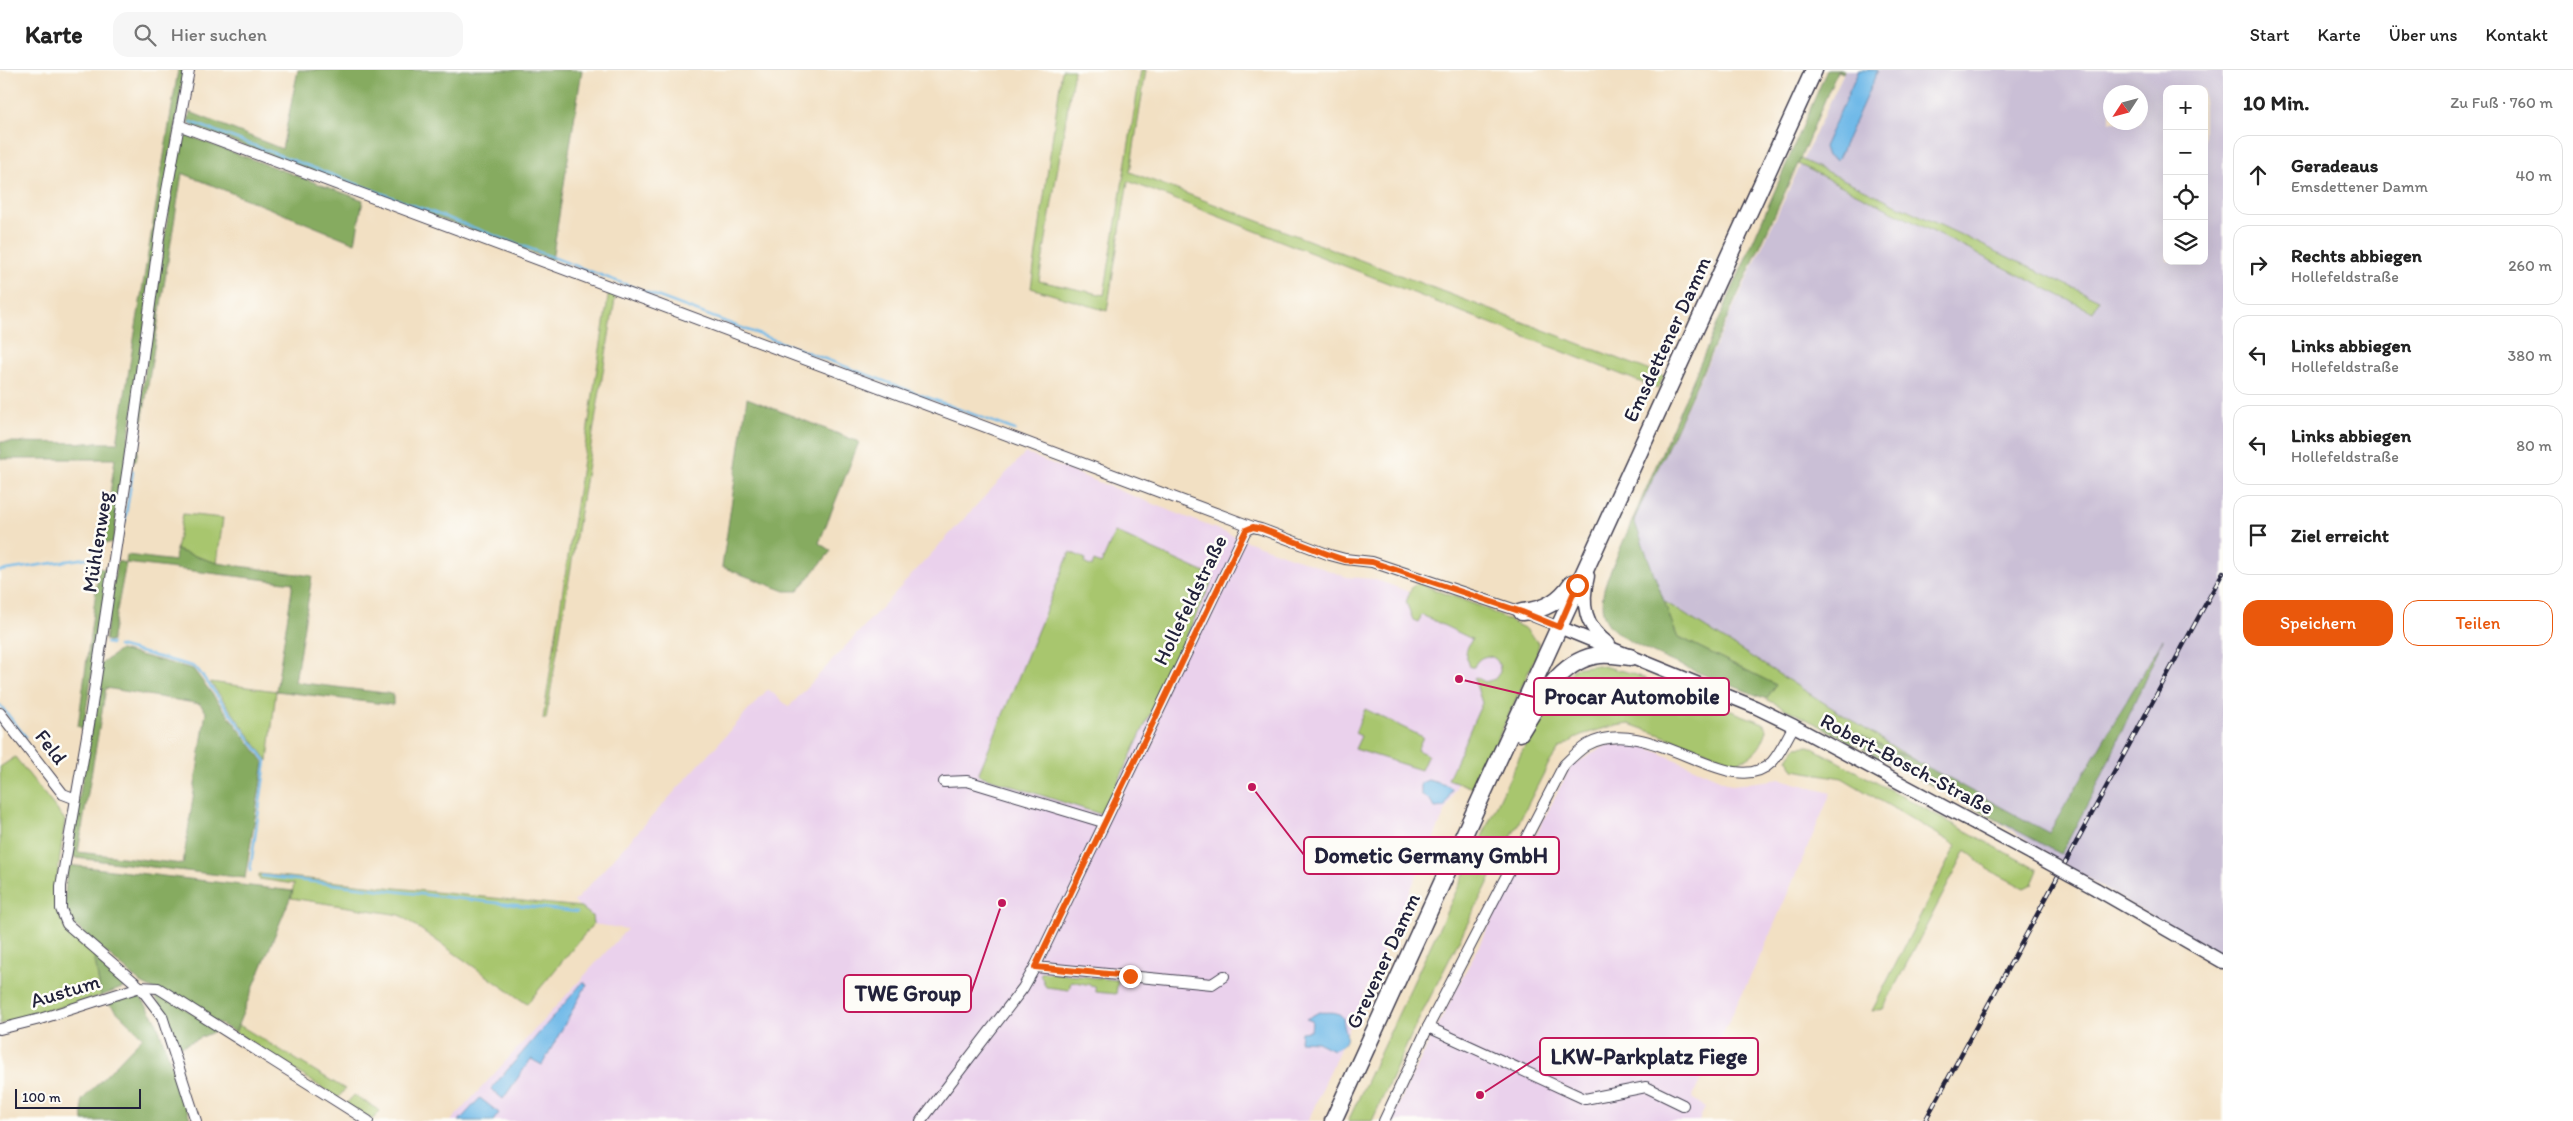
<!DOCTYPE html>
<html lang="de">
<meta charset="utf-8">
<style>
body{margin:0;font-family:Itim,sans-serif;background:#f6f6f6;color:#222}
.controls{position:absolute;right:15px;top:15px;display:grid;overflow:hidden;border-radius:10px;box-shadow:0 5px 20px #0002}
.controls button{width:45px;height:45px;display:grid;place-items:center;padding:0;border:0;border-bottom:1px solid #e0e0e0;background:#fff;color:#222;font:25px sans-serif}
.compass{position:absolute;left:2103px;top:15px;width:45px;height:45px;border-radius:50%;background:#fff;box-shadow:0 5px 20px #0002;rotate:234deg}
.scale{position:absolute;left:15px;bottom:12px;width:126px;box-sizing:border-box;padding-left:5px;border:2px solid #22223b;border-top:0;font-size:14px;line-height:18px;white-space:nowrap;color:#22223b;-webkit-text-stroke:4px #fdfcf7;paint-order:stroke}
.stop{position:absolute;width:15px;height:15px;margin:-11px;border:4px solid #ea580c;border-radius:50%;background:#fff}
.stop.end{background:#ea580c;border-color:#fff;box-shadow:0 1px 5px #0008}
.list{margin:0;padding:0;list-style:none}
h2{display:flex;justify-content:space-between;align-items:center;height:65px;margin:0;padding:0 20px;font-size:21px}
h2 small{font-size:16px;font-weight:400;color:#767676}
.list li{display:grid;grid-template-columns:32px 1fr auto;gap:15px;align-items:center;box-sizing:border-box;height:80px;margin:0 10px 10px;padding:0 10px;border:1px solid #e0e0e0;border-radius:15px}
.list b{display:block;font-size:19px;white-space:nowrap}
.list p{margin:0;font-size:16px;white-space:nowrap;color:#767676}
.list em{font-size:16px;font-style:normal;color:#767676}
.actions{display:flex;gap:10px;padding:15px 20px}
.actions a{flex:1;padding:11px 0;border:1px solid #ea580c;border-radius:15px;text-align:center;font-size:18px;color:#ea580c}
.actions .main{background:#ea580c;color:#fff}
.icon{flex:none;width:28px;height:28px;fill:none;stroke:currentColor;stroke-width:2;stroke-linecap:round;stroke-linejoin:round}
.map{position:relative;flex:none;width:2223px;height:1051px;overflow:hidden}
header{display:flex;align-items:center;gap:30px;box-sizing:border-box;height:70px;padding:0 25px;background:#fff;border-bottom:1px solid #e0e0e0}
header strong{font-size:24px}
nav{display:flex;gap:28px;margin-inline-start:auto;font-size:18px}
.search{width:350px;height:45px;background:#f6f6f6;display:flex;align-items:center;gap:12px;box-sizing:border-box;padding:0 18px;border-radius:15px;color:#767676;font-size:19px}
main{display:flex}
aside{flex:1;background:#fff}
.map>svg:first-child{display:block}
.built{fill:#ead1ec}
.industrial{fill:#cabfd6;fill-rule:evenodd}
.green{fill:#a8c66e;stroke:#657454}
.forest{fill:#86ab61;stroke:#54664e;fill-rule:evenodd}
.water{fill:#70b9e8;stroke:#496e92}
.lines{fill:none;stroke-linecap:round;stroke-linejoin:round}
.stream{stroke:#70b9e8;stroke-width:2.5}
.minor-casing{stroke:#413e4f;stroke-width:12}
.tertiary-casing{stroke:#413e4f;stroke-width:15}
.primary-casing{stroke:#413e4f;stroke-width:19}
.minor{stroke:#fff;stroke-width:10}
.tertiary{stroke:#fff;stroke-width:12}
.primary{stroke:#fff;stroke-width:16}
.rail-casing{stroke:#22223b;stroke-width:4.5}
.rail{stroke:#fdfcf7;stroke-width:2.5;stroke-dasharray:8;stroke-linecap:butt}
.tertiary-bridge-casing{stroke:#413e4f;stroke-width:15;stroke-linecap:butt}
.tertiary-bridge{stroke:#fff;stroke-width:12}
.route{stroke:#ea580c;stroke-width:6}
.labels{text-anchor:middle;stroke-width:5;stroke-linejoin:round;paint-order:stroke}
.street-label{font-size:21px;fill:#22223b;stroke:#fdfcf7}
.leader{fill:none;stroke:#c2185b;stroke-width:2}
.callout-dot{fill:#c2185b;stroke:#fdfcf7;stroke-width:2}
.callout{fill:#fdfcf7;stroke:#c2185b;stroke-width:2}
.callout-label{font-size:22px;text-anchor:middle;font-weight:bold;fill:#22223b}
</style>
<header>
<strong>Karte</strong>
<div class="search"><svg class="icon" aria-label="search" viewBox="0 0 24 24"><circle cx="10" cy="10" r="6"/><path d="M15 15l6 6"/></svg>Hier suchen</div>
<nav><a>Start</a><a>Karte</a><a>Über uns</a><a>Kontakt</a></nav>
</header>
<main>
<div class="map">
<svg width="2223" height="1051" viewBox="0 0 2223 1051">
<rect width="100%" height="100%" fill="#fdfcf7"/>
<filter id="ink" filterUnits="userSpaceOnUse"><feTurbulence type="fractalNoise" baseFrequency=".02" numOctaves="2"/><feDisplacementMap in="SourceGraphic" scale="10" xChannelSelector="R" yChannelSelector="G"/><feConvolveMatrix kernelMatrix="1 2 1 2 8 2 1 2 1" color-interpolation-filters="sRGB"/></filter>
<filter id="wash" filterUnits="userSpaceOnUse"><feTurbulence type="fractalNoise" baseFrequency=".0096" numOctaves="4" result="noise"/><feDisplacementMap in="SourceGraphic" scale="20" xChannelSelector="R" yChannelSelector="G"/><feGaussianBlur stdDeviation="1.12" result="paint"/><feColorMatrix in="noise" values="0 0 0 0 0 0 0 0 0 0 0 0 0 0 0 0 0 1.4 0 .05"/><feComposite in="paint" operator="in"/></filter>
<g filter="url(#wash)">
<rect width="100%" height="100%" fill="#f2e0c3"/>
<g class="built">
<polygon points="1025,383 1249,472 1347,507 1374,509 1524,564 1308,1051 451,1051 627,859 593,854 592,846 574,832 768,619 789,637"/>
<polygon points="1639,674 1733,715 1780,709 1831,723 1764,878 1692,1028 1705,1037 1699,1051 1391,1051 1413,1004 1571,696 1607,675"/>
</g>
<path class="industrial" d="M1845 0H2223V889L2055 789 1662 530 1634 450ZM2167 19H2204V191H2167ZM2110 22H2140V52H2110Z"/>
<g class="green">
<polygon points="1062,0 1074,0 1039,211 1104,225 1141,0 1146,0 1130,102 1664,306 1658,319 1128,111 1107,241 1031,218"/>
<polygon points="1800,89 2099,230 2093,242 1800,95 1798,94"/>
<polygon points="609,221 616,223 546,649 543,649"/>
<polygon points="183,444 223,448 217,493 176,480"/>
<polygon points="1115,462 1214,507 1103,745 978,705 1070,482 1086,489 1084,493 1092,497 1094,491 1101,494"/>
<path d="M1417 513 1482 537 1524 558 1539 574 1537 583 1475 719 1448 709 1482 633 1474 608 1476 607 1485 612 1495 609 1500 602C1501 583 1480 581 1474 597H1470L1465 582 1472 569 1422 545 1418 552 1413 550 1406 532 1412 517Z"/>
<polygon points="1662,530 1914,690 1827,650 1822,657 1766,629 1776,615 1677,566"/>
<path d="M1598 595 1631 603 1763 653 1767 660C1761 678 1755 686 1737 692L1629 654 1609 657 1581 665 1559 679 1548 695 1415 957 1372 1051H1348L1544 635 1575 598Z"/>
<polygon points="210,612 276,621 268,691"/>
<polygon points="1365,639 1423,667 1417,680 1428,685 1421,700 1355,679 1361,666 1355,663"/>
<polygon points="1809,676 2038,800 2032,814 2024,818 1987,799 1966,780 1883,939 1872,941 1956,775 1842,708 1794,700 1788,689 1796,677"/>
<polygon points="15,687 65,750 56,816 64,857 94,884 101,926 0,954 0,697"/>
<polygon points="259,804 581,837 592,846 593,854 527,934 400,845 291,828 294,814 259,809"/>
<polygon points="1043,902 1118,910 1116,924 1096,922 1095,916 1071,911 1069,920 1046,917 1040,904"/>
<polygon points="239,955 345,1019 338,1028 235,962"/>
<polygon points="354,1025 380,1041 372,1050 346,1034"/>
</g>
<g class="forest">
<polygon points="178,0 184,0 113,473 103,473 115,389 0,389 0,372 117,373"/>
<polygon points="298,0 582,0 552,190 194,57 188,52 190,42 282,79"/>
<path d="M1827 0H1844L1843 3 1837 1 1798 94 1634 450 1677 566 1776 615 1766 629C1733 615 1630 580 1610 556 1598 542 1602 525 1607 509Z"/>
<polygon points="186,65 363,130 355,173 182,103 136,391 132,391 179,70"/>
<polygon points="747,328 859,372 819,473 831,481 798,521 785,521 722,497"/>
<polygon points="176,480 217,493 312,506 295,612 393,624 393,635 276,621 293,513 126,493 111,572 105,570 117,491 126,493 127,485 175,491"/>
<polygon points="99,498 109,500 83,659 78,656"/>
<polygon points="2163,569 2101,708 2061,784 1822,657 1826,650 1914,690 2049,763"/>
<path d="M120 580 193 599 264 692 245 808 76 788 70 784 101 594ZM106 618 200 634 206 642 183 794 78 782Z"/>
<path d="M68 795 293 821 235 962 141 913 70 851C63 832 65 815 68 795Z"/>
<polygon points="94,884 129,912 125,917 101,926"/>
<polygon points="137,922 155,948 191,1051 83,1051 82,1030 143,967 107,932"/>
<polygon points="153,923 166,926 218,960 177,978 166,945"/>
</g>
<g class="water">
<polygon points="1859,0 1878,0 1837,91 1827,86 1824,77"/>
<polygon points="1428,710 1449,716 1452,719 1445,737 1435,738 1430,730 1421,724 1421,713"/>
<polygon points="583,912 587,914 542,995 531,989 503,1029 491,1019"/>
<path d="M1319 942C1325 943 1334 941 1339 944 1344 947 1343 950 1344 955 1348 968 1349 974 1333 980L1317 972 1300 971 1301 962 1311 961 1312 951 1306 949Z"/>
<polygon points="480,1028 499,1043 493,1051 459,1051"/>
</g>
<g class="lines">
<g class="stream">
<polyline points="191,52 1015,360"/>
<polyline points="125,451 133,401"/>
<polyline points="0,501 100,486"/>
<polyline points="106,573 111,574"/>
<polyline points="118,576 192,596 198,600 266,691 250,801"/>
<polyline points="0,635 26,667"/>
<polyline points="262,806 577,842"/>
</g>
</g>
</g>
<g filter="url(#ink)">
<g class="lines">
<defs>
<g id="minor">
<polyline points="189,0 161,153 129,390 89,654 61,816 61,839 67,854 140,917 162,946 196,1051"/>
<polyline points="181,56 1253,457"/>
<polyline points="0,643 63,724 76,729"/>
<polyline points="944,712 967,711 1103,752"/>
<polyline points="1035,897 1212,914 1224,906"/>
<polyline points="1428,957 1585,1029 1646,1017 1683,1035"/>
<polyline points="0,959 40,949 140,917 158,918 368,1051"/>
<polyline points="921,1051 1023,918 1035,897 1246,460 1253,457 1261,459 1330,485 1345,489 1372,492 1522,542 1559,557"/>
<path d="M1384 1051 1428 957 1564 695C1571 688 1579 680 1587 675 1650 641 1730 733 1772 692 1781 682 1787 667 1794 656"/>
</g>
<g id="tertiary">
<path d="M1588 506C1581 534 1584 556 1609 574"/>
<polyline points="1559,557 1755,637 1794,656 2032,784"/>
<polyline points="2096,819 2223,892"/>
</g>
<g id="primary">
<path d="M1522 542C1545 540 1560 531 1572 513"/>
<path d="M1520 663C1539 633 1559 589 1600 585 1610 584 1620 586 1630 587"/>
<polyline points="1333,1051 1814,0"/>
</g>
</defs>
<use href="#minor" class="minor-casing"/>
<use href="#tertiary" class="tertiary-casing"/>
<use href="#primary" class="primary-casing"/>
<use href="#minor" class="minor"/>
<use href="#tertiary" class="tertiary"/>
<use href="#primary" class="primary"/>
<defs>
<polyline id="rail" points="1925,1051 2223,502"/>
</defs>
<use href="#rail" class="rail-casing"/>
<use href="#rail" class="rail"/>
<defs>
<polyline id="tertiary-bridge" points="2032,784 2096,819"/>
</defs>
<use href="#tertiary-bridge" class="tertiary-bridge-casing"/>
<use href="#tertiary-bridge" class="tertiary-bridge"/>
</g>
</g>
<g class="lines" filter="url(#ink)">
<polyline class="route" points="1130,906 1035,897 1246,460 1253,457 1262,459 1330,485 1345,490 1372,492 1522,542 1559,557 1577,515"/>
</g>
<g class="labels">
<g class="street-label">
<text transform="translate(1667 269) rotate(-65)" y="7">Emsdettener Damm</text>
<text transform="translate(97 472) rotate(-81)" y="7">Mühlenweg</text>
<text transform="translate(1190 530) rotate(-64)" y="7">Hollefeldstraße</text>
<text transform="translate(51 677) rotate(52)" y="7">Feld</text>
<text transform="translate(1907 694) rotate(28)" y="7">Robert-Bosch-Straße</text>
<text transform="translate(1383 891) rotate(-65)" y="7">Grevener Damm</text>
<text transform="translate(65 921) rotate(-17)" y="7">Austum</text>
</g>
</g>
<path class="leader" d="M1459 609L1534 627M1252 717L1304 785M1002 833L971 923M1480 1025L1540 986"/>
<g class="callout-dot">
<circle cx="1459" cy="609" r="5"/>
<circle cx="1252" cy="717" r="5"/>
<circle cx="1002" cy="833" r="5"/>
<circle cx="1480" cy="1025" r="5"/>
</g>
<g class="callout">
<rect x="1534" y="608" width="195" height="37" rx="5"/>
<rect x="1304" y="767" width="255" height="37" rx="5"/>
<rect x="844" y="905" width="127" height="37" rx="5"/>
<rect x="1540" y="968" width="218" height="37" rx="5"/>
</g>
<g class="callout-label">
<text x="1632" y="634">Procar Automobile</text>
<text x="1431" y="793">Dometic Germany GmbH</text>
<text x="908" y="931">TWE Group</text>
<text x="1649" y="994">LKW-Parkplatz Fiege</text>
</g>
</svg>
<div class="controls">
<button>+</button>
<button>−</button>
<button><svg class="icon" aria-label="locate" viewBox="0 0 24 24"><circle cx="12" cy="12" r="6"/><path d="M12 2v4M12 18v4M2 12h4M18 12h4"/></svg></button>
<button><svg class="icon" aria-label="layers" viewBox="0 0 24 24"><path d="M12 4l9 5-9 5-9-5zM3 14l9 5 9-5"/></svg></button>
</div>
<svg class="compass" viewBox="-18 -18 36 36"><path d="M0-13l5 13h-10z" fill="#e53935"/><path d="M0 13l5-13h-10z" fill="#767676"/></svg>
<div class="scale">100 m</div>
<div class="stop" style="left:1577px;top:515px"></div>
<div class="stop end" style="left:1130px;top:906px"></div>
</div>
<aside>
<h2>10 Min.<small>Zu Fuß · 760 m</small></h2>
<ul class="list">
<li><svg class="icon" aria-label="ahead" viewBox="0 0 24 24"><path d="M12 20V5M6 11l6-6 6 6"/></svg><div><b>Geradeaus</b><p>Emsdettener Damm</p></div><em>40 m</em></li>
<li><svg class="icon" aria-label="right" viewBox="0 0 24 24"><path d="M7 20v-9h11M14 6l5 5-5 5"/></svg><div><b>Rechts abbiegen</b><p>Hollefeldstraße</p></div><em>260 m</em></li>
<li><svg class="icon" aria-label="left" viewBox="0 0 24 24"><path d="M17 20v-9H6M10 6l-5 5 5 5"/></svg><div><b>Links abbiegen</b><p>Hollefeldstraße</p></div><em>380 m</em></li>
<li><svg class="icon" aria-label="left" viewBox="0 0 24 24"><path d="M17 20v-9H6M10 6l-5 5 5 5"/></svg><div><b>Links abbiegen</b><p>Hollefeldstraße</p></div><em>80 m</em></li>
<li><svg class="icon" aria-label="arrive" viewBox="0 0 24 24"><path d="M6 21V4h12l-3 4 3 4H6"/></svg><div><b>Ziel erreicht</b></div></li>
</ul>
<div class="actions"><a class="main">Speichern</a><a>Teilen</a></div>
</aside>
</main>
